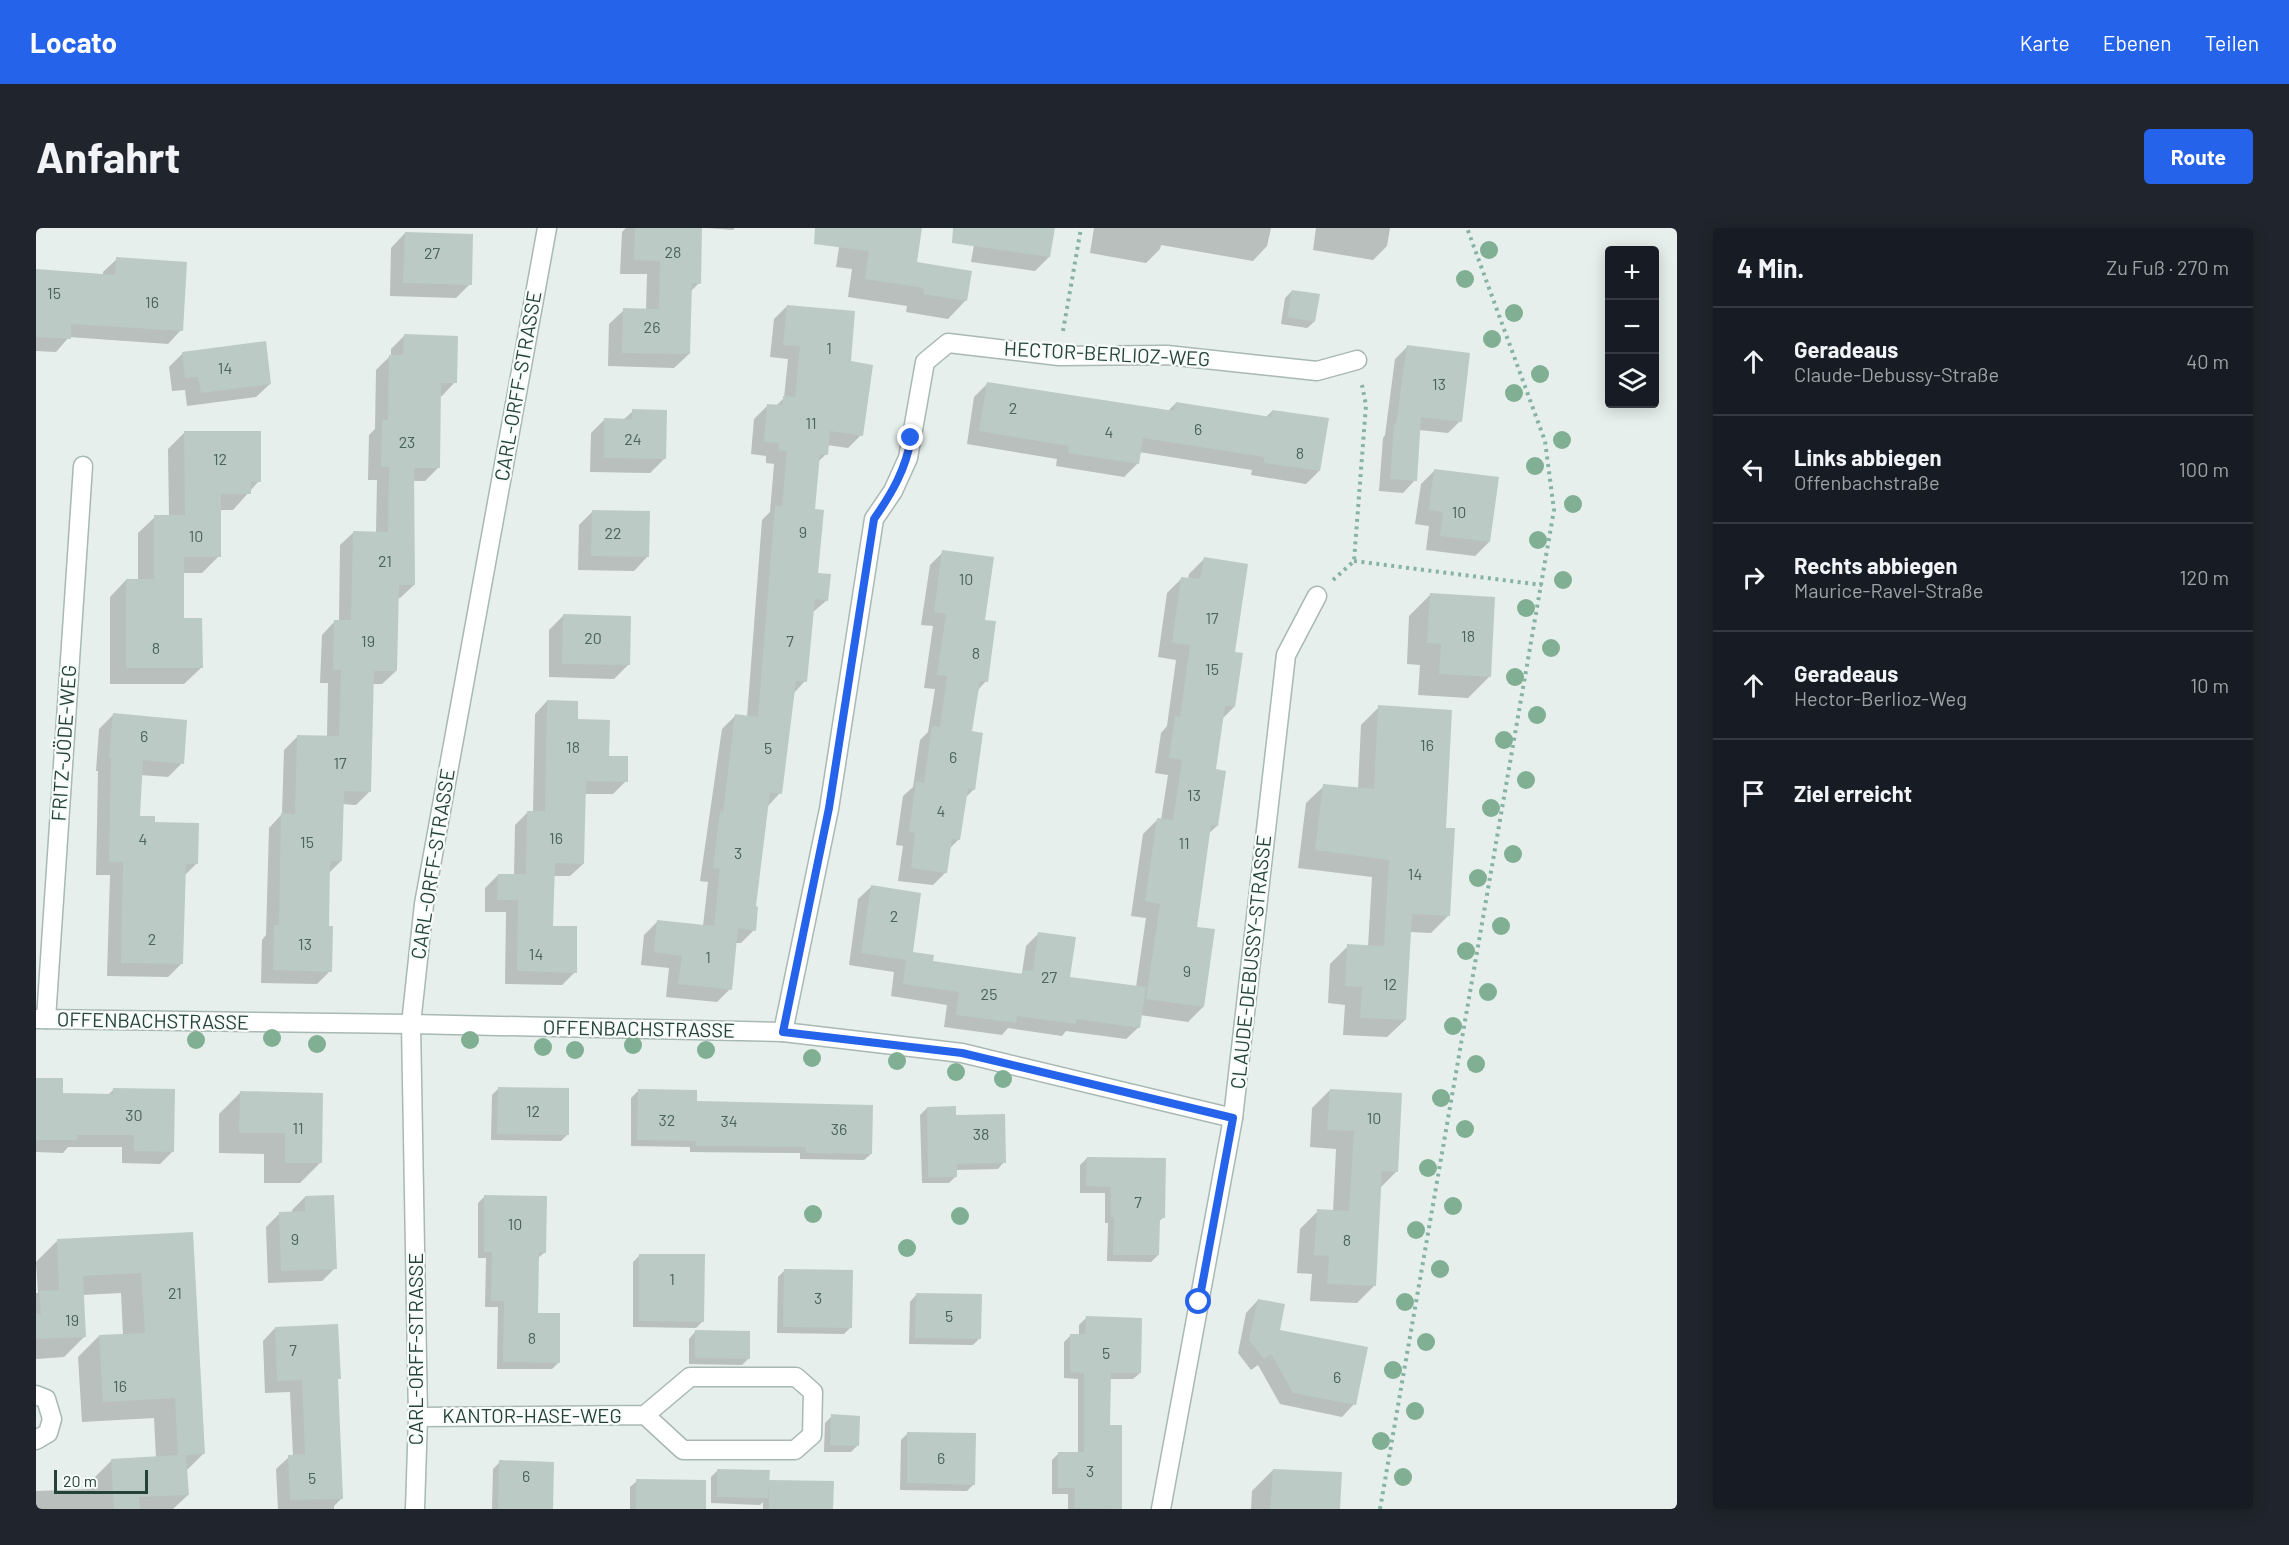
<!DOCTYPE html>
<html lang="de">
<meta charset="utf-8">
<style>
body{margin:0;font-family:Barlow,sans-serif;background:#20242c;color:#f1f3f6}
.controls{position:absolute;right:18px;top:18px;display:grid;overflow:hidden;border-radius:6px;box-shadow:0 3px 15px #0003}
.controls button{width:54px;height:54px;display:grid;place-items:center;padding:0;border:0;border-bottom:2px solid #363941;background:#171b24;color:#f1f3f6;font:30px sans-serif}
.scale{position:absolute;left:18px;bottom:15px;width:94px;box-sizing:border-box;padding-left:6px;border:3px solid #24423a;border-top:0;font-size:16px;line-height:21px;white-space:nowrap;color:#24423a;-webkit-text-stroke:4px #f7fbf9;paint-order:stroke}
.stop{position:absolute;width:18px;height:18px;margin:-14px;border:4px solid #2563eb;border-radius:50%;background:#fff}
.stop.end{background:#2563eb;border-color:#fff;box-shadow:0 2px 6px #0008}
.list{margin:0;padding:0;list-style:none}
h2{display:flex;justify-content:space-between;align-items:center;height:78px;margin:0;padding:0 24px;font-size:26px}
h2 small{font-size:20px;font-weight:400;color:#9ea1a6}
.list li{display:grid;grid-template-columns:39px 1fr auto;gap:18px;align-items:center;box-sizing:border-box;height:108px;padding:0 24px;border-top:2px solid #363941}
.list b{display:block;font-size:22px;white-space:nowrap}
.list p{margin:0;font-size:20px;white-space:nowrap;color:#9ea1a6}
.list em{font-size:20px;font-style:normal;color:#9ea1a6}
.icon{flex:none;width:33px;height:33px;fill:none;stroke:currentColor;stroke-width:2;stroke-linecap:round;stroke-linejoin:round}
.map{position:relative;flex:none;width:1641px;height:1281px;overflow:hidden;border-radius:6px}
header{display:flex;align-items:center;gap:36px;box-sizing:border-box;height:84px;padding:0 30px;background:#2563eb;color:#fff}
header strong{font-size:28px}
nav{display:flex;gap:33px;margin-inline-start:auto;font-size:21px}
.intro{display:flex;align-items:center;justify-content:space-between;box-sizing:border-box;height:144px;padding:0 36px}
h1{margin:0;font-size:42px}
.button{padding:15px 27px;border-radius:6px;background:#2563eb;color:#fff;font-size:21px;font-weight:700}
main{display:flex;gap:36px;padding:0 36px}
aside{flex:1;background:#171b24;border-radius:6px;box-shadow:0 3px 15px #0003}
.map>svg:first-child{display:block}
.shadow{fill:#0003}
.building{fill:#bbcac4}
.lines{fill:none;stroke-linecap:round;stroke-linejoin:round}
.minor-casing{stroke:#a8b8b2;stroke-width:21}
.path{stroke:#86b3a5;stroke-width:4;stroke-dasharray:3 4.5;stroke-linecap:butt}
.minor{stroke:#fff;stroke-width:18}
.tree{fill:#80af93}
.route{stroke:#2563eb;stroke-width:8}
.labels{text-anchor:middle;stroke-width:4.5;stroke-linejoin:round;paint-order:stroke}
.number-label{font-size:16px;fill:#4a645c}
.street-label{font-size:20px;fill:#24423a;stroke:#f7fbf9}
</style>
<header>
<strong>Locato</strong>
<nav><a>Karte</a><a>Ebenen</a><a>Teilen</a></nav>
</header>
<div class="intro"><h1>Anfahrt</h1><a class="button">Route</a></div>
<main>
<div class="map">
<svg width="1641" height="1281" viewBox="0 0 1641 1281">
<rect width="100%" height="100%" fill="#e6efeb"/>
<g class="shadow">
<polygon points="590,0 665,0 663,55 654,64 653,126 638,140 572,138 573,96 588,82 610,82 611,46 584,46 586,4"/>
<polygon points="671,0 699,0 697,2"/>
<polygon points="806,0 885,0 879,36 930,72 912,91 870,84 871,78 812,69 816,41 800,39"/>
<polygon points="941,0 1017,0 1013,29 999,43 935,34"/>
<polygon points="1058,0 1235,0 1231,18 1217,33 1125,17 1124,21 1110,35 1054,25"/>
<polygon points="1280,0 1354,0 1351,18 1337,32 1277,22"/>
<polygon points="369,5 434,56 420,70 354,68 355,20"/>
<polygon points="81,31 145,102 132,116 33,109 20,124 0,123 0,43 67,47 67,44"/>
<polygon points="1256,63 1278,94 1271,100 1245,96 1249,70"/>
<polygon points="751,78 813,135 825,207 812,220 791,217 790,226 782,234 777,283 781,347 791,372 776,385 769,453 757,466 744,565 731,579 718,680 718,702 705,715 699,715 694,761 681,774 630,769 633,740 605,737 608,707 622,693 667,698 672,654 664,653 686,501 699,488 711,489 726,292 734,284 738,236 730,235 730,228 715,226 718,191 732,177 740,178 748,170 752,131 734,129 738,91"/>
<polygon points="368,108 419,154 406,168 403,168 402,240 389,253 377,253 378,357 364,370 361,370 360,443 346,456 336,456 334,563 320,577 306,576 305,633 293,645 292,700 294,743 281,756 225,755 226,712 230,707 233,600 246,586 248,522 261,509 291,509 292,455 284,455 286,407 299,393 303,393 304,317 318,304 340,305 341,252 332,252 333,207 339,201 340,142 355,127 355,121"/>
<polygon points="1371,119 1424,193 1412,205 1383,202 1379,252 1367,265 1343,263 1347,210 1349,207 1359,131"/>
<polygon points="146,126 234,156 220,169 151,178 149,162 136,163 133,139"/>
<polygon points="951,156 1132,183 1140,175 1230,189 1236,183 1283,243 1270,256 1215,247 1216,242 1103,224 1101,236 1088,249 1020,238 1021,231 931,216 938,169"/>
<polygon points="597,183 628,231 614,245 554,244 555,205 569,191 587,192"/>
<polygon points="149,204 223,253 197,282 183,282 183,328 166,345 147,345 147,391 165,440 148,456 74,456 74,369 90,352 102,352 102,305 119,289 133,289 132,221"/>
<polygon points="1399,242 1453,314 1439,328 1390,322 1393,298 1379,296 1385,256"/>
<polygon points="557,283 612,328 598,343 542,342 543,297"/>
<polygon points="907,324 947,393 950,453 941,463 934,505 938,561 929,570 923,611 913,621 910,644 897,657 862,653 867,618 860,617 867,568 877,559 884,512 892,504 899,461 888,460 897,398 885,397 894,337"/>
<polygon points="1168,331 1198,425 1198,479 1186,491 1178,543 1181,598 1172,606 1159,700 1167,779 1152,794 1104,787 1103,799 1090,811 1030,803 1026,808 972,800 966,807 908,799 911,777 855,768 858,744 813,737 822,671 835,659 875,725 895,735 984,747 986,745 990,718 1003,705 1032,750 1100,759 1110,690 1095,688 1107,606 1122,591 1125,592 1132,547 1119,545 1125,505 1131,498 1140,432 1122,429 1131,365 1146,350 1152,351 1153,346"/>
<polygon points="1395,366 1453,449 1432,470 1382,467 1384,437 1371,436 1373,388"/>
<polygon points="528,387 592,437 578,451 513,449 513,402"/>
<polygon points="511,473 540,493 590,553 577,566 548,566 547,636 534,648 517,648 516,699 539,744 526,757 469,756 470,684 449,684 449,660 462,647 478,648 479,597 492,584 497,584 499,486"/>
<polygon points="1343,479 1409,601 1413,687 1395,705 1374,704 1369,792 1351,809 1307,807 1309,777 1292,775 1294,736 1312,718 1332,719 1336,649 1262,640 1270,575 1288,558 1322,561 1325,497"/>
<polygon points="77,487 146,535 132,549 104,547 103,589 117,596 161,635 148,648 146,735 132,749 71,748 74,647 60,647 62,543 60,543 63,501"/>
<polygon points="0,851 25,867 72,867 77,862 137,923 124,936 86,935 86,919 32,919 27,925 0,924"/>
<polygon points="462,861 531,907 525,913 455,912 456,867"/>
<polygon points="1294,862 1361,943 1344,960 1339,1057 1321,1075 1274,1073 1276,1046 1261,1045 1264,1001 1282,983 1297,984 1300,921 1274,919 1276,880"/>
<polygon points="602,863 659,874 835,926 828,932 764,931 764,925 654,924 654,919 595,918 595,870"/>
<polygon points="204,865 285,934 264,955 228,955 228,926 183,925 183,886"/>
<polygon points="891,880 919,888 968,934 962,941 920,942 920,948 913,955 886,955 884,887"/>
<polygon points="1051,930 1128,989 1122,994 1122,1027 1115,1034 1071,1033 1072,995 1069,995 1069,965 1044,965 1044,937"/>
<polygon points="449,968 509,1024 501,1031 501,1087 522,1135 516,1141 461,1141 462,1079 449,1079 450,1030 442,1030 442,975"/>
<polygon points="269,969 299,1040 286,1053 232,1055 230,999 243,986 256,985 256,982"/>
<polygon points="156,1006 168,1225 150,1243 152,1267 137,1281 0,1281 0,1263 55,1261 55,1253 76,1232 120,1230 118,1190 46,1194 42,1129 63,1108 87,1107 85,1065 46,1067 49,1108 28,1129 0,1131 0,1065 2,1065 0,1034 21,1013"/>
<polygon points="604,1027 667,1093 660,1100 597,1099 597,1034"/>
<polygon points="749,1042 815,1099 808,1106 741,1105 742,1049"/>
<polygon points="880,1067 944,1110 937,1117 873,1116 874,1074"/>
<polygon points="1222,1072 1242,1103 1318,1176 1306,1189 1244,1176 1222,1137 1215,1142 1202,1125 1210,1085"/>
<polygon points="1050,1090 1104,1145 1097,1151 1074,1151 1073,1199 1083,1281 1032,1281 1032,1266 1016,1266 1016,1232 1023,1225 1042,1226 1042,1151 1028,1150 1028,1114 1035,1107 1043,1107 1043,1097"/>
<polygon points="239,1100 300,1153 306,1270 298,1278 298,1281 242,1281 240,1241 253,1229 257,1228 254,1164 229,1165 227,1113"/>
<polygon points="659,1104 712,1131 706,1137 653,1136 653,1111"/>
<polygon points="796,1188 822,1217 815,1224 788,1224 789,1195"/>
<polygon points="872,1205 938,1256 931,1263 864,1262 865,1212"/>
<polygon points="464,1234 515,1281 456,1281 457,1241"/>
<polygon points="682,1242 731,1256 734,1254 796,1281 727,1281 727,1274 724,1277 675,1275 675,1249"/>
<polygon points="1237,1242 1303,1281 1215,1281 1216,1263"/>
<polygon points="601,1253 668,1281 594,1281 594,1259"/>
</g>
<g class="building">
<polygon points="599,0 666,0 665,56 656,55 654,126 586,125 587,80 623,81 624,33 598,32"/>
<polygon points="779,0 886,0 881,34 936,43 931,73 887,66 888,60 829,51 833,23 778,16"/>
<polygon points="917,0 1019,0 1014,29 916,15"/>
<polygon points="369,4 437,6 436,57 367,55"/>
<polygon points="80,29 151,34 147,103 35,96 35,111 0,109 0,41 79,47"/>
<polygon points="1256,62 1284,66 1279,94 1251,89"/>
<polygon points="751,77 819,83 815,133 837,137 827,208 794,203 792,227 784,226 779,281 788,282 782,345 795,346 792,373 779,371 771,454 760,453 746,566 734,564 720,678 722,679 720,703 702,700 696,762 642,756 646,728 618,724 621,692 678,698 684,641 677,640 684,583 687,584 699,486 722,489 739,277 746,278 751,223 743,222 743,215 728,214 731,176 747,177 747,168 759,169 764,118 747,117"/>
<polygon points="368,106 422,108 421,155 405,155 404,240 378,240 379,357 363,357 361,443 338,443 335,564 308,563 306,633 294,633 293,698 297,698 296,744 237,742 238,697 243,697 245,585 259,586 261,507 303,508 305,442 297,442 298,392 315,392 317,303 352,304 353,239 345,239 346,192 352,192 353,127 367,127"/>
<polygon points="230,113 235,156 165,165 162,149 149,150 146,124"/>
<polygon points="1371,117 1434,125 1426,194 1385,189 1381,253 1354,251 1358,196 1360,196"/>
<polygon points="951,154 1138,183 1140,174 1235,189 1236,182 1293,190 1284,243 1228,235 1228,229 1107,210 1103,236 1032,225 1033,218 943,203"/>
<polygon points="596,181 631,182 630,231 568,230 568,190 596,191"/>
<polygon points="148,203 225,203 225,254 215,254 215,266 185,266 185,329 148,329 148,390 166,390 167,440 90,440 90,351 118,351 118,287 149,287"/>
<polygon points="1398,241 1463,249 1454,314 1404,308 1407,284 1393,282"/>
<polygon points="556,282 614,283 613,329 555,328"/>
<polygon points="906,322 958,329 949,392 960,393 952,454 944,453 936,503 947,505 939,562 932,561 924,612 916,611 911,645 875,640 879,605 873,604 880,553 888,555 896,498 904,499 911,448 901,447 910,386 898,384"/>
<polygon points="1168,329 1212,336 1199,424 1207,425 1199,479 1189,478 1180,541 1190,543 1182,598 1175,597 1161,699 1179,701 1168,779 1110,771 1124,676 1109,673 1121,590 1137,592 1146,532 1133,530 1139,488 1144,489 1154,417 1136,415 1145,349 1164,351"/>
<polygon points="1394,365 1459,369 1455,449 1403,446 1405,416 1391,415"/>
<polygon points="527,386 595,388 594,437 526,436"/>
<polygon points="511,472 542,473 542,491 574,492 573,528 592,528 592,554 550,553 548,636 519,635 517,698 541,698 541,745 481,743 482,672 461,672 462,646 490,646 491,583 509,583"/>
<polygon points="1342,477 1416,482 1410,600 1419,600 1414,688 1376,686 1370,792 1324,790 1326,759 1309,758 1311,716 1348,718 1353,632 1279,622 1287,556 1338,561"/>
<polygon points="77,485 151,492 148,536 107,532 104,588 119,588 119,594 163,595 162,636 150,636 147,736 85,735 87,634 73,634 75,530 73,529"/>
<polygon points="835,657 885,665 877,724 898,727 897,733 987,746 987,742 997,743 1002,704 1040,709 1034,749 1110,759 1104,800 1040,791 1040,796 981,788 980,795 920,787 923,764 867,756 870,732 825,725"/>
<polygon points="0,850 27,850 27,865 77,866 77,860 139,861 138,924 98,923 98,907 41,907 41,912 0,912"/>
<polygon points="462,859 533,860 533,907 461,906"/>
<polygon points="602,861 661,862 661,873 837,877 836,926 770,925 770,919 660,918 660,913 601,912"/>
<polygon points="1294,861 1366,865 1362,944 1346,943 1340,1058 1291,1056 1293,1028 1278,1027 1281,981 1313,983 1318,903 1291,902"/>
<polygon points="204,863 287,865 286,935 249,935 249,905 203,905"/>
<polygon points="920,878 920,887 969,886 970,935 921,936 921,949 892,949 891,879"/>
<polygon points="1051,929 1130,930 1129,990 1124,990 1123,1027 1077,1027 1078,989 1075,989 1075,959 1050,958"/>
<polygon points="298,967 301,1041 245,1043 243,984 269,983 269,968"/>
<polygon points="448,967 511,968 510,1025 503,1024 502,1085 524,1085 524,1135 467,1134 468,1073 455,1073 456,1024 448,1024"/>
<polygon points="157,1004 169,1226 150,1227 153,1267 103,1269 104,1281 78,1281 75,1231 142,1227 139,1170 67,1174 63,1107 109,1105 105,1045 47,1048 50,1109 0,1111 0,1086 5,1086 3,1063 23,1062 21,1011"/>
<polygon points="603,1026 669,1026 668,1094 603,1093"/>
<polygon points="748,1041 817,1042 816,1100 747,1099"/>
<polygon points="880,1065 946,1066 945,1111 879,1110"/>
<polygon points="1222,1071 1249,1076 1244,1102 1332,1119 1320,1177 1257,1165 1235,1126 1228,1131 1213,1112"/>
<polygon points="1050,1088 1106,1090 1105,1145 1075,1145 1074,1197 1086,1197 1086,1281 1038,1280 1039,1260 1022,1260 1022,1224 1048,1224 1048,1145 1034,1144 1034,1106 1049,1106"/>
<polygon points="302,1096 305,1151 302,1151 307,1271 254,1272 252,1227 269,1226 266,1152 241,1153 239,1099"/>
<polygon points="659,1102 714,1103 714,1131 659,1130"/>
<polygon points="795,1186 824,1188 823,1218 794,1217"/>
<polygon points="871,1204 940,1205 939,1257 871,1255"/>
<polygon points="463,1232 518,1234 517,1281 462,1281"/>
<polygon points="681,1241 734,1242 732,1270 681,1269"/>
<polygon points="1237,1241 1306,1244 1304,1281 1234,1281"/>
<polygon points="600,1251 670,1252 670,1281 600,1281"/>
<polygon points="733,1252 798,1253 797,1281 733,1281"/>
</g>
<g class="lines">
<defs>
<g id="minor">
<polyline points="0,791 375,796 747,804 926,825 1197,890"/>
<polyline points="10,791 47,238"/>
<polyline points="747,804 793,581 838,291 857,263 872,230 889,134 912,115 1023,128 1131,127 1281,143 1321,132"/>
<polyline points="0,1167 10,1171 16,1191 12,1205 0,1212"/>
<polyline points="382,1189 609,1187 647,1222 759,1222 776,1207 777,1164 760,1149 654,1149 609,1187"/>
<polyline points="379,1281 382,1189 375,796 388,676 511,0"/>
<polyline points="1125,1281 1197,890 1250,427 1281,368"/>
</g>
</defs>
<use href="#minor" class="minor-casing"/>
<g class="path">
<polyline points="1027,103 1045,0"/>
<polyline points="1318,333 1506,357"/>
<polyline points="1297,352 1318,333 1330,177 1326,157"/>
<polyline points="1344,1281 1518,282 1509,213 1431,0"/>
</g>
<use href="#minor" class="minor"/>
</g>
<g class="tree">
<circle cx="1453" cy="22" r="9"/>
<circle cx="1429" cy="51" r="9"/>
<circle cx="1478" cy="85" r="9"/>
<circle cx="1456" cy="111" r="9"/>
<circle cx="1504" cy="146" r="9"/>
<circle cx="1478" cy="165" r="9"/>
<circle cx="1526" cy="212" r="9"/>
<circle cx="1499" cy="238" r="9"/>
<circle cx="1537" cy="276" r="9"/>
<circle cx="1502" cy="312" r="9"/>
<circle cx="1527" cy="352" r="9"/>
<circle cx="1490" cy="380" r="9"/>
<circle cx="1515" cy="420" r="9"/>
<circle cx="1479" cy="449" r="9"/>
<circle cx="1501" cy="487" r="9"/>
<circle cx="1468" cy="512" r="9"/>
<circle cx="1490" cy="552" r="9"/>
<circle cx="1455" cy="580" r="9"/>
<circle cx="1477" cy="626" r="9"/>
<circle cx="1442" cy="650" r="9"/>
<circle cx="1465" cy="698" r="9"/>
<circle cx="1430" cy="723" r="9"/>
<circle cx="1452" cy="764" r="9"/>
<circle cx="1417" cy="798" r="9"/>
<circle cx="236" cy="810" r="9"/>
<circle cx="160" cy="812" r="9"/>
<circle cx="434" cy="812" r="9"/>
<circle cx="281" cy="816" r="9"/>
<circle cx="597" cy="817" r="9"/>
<circle cx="507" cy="819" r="9"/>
<circle cx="539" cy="822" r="9"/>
<circle cx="670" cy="822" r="9"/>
<circle cx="776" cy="830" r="9"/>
<circle cx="861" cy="833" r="9"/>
<circle cx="1440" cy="836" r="9"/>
<circle cx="920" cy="844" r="9"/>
<circle cx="967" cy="851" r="9"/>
<circle cx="1405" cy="870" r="9"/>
<circle cx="1429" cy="901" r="9"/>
<circle cx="1392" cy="940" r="9"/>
<circle cx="1417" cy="978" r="9"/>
<circle cx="777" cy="986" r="9"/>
<circle cx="924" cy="988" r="9"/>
<circle cx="1380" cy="1002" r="9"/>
<circle cx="871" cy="1020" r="9"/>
<circle cx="1404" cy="1041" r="9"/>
<circle cx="1369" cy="1074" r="9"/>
<circle cx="1390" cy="1114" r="9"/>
<circle cx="1357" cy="1142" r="9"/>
<circle cx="1379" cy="1183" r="9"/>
<circle cx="1345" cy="1213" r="9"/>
<circle cx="1367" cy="1249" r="9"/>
</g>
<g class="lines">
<path class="route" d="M875 210C870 241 856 265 838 291L793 580 747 804 926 825 1197 890 1163 1074"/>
</g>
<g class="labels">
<g class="number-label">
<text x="637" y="30">28</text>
<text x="396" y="31">27</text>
<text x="18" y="71">15</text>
<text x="116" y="80">16</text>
<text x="616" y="105">26</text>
<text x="793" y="126">1</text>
<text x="189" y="146">14</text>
<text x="1403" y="162">13</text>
<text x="977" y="186">2</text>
<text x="775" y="201">11</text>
<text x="1162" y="207">6</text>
<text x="1073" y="210">4</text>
<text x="597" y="217">24</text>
<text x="371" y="220">23</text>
<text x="1264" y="231">8</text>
<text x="184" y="237">12</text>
<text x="1423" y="290">10</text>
<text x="767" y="310">9</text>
<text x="577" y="311">22</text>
<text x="160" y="314">10</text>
<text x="349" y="339">21</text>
<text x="930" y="357">10</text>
<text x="1176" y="396">17</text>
<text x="1432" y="414">18</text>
<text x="557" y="416">20</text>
<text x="332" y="419">19</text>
<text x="754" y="419">7</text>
<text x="120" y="426">8</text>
<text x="940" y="431">8</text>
<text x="1176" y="447">15</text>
<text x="108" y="514">6</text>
<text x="1391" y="523">16</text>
<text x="537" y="525">18</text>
<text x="732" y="526">5</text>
<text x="917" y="535">6</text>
<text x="304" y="541">17</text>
<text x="1158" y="573">13</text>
<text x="905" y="589">4</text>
<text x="520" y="616">16</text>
<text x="107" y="617">4</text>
<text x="271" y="620">15</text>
<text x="1148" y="621">11</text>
<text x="702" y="631">3</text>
<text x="1379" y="652">14</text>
<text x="858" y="694">2</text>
<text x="116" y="717">2</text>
<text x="269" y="722">13</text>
<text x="500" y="732">14</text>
<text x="672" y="735">1</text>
<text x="1151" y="749">9</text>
<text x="1013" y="755">27</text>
<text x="1354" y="762">12</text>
<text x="953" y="772">25</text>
<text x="497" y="889">12</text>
<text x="98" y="893">30</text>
<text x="1338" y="896">10</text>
<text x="631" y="898">32</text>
<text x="693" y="899">34</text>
<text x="262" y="906">11</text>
<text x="803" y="907">36</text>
<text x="945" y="912">38</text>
<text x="1102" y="980">7</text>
<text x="479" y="1002">10</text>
<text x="259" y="1017">9</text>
<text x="1311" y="1018">8</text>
<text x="636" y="1057">1</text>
<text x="139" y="1071">21</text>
<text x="782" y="1076">3</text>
<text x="913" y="1094">5</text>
<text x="36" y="1098">19</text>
<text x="496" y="1116">8</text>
<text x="257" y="1128">7</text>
<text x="1070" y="1131">5</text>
<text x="1301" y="1155">6</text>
<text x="84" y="1164">16</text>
<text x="905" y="1236">6</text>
<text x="1054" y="1249">3</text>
<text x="490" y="1254">6</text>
<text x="276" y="1256">5</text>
</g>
<g class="street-label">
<text transform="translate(1071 126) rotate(3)" y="7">HECTOR-BERLIOZ-WEG</text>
<text transform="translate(482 158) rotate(-80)" y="7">CARL-ORFF-STRASSE</text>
<text transform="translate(28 515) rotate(-86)" y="7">FRITZ-JÖDE-WEG</text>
<text transform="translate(397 636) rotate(-81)" y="7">CARL-ORFF-STRASSE</text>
<text transform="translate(1215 734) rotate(-84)" y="7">CLAUDE-DEBUSSY-STRASSE</text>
<text transform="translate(117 793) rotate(1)" y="7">OFFENBACHSTRASSE</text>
<text transform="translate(603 801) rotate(1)" y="7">OFFENBACHSTRASSE</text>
<text transform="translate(380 1121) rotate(-90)" y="7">CARL-ORFF-STRASSE</text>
<text x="496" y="1195">KANTOR-HASE-WEG</text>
</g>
</g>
</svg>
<div class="controls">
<button>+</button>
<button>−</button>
<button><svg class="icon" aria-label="layers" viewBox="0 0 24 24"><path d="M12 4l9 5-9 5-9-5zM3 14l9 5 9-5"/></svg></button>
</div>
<div class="scale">20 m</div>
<div class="stop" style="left:1163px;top:1074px"></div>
<div class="stop end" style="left:875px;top:210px"></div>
</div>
<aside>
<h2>4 Min.<small>Zu Fuß · 270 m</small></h2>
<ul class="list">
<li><svg class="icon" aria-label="ahead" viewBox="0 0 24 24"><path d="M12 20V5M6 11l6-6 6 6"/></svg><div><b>Geradeaus</b><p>Claude-Debussy-Straße</p></div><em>40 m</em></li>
<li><svg class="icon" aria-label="left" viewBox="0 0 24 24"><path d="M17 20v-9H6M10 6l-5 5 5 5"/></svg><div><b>Links abbiegen</b><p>Offenbachstraße</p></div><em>100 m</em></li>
<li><svg class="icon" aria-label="right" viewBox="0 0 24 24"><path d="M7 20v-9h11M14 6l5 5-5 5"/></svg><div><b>Rechts abbiegen</b><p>Maurice-Ravel-Straße</p></div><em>120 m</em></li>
<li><svg class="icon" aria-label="ahead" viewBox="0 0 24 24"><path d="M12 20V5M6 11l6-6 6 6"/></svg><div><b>Geradeaus</b><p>Hector-Berlioz-Weg</p></div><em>10 m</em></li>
<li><svg class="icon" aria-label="arrive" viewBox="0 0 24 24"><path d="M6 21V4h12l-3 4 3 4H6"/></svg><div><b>Ziel erreicht</b></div></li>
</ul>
</aside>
</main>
